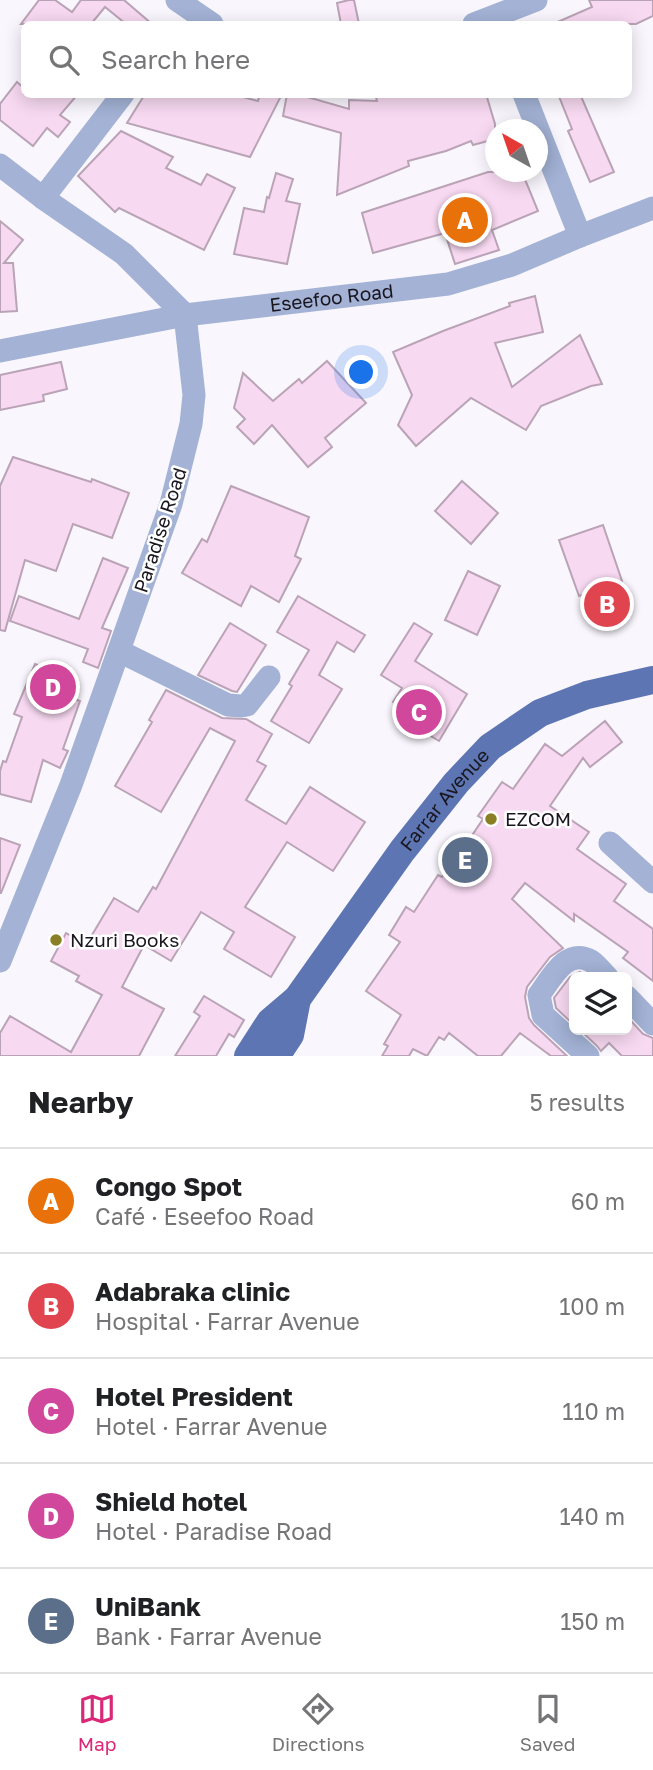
<!DOCTYPE html>
<meta charset="utf-8">
<style>
body{margin:0;font-family:"Golos Text",sans-serif;background:#f2f2f2;color:#202124}
.controls{position:absolute;right:21px;bottom:21px;display:grid;overflow:hidden;border-radius:10px;box-shadow:0 4px 18px #0003}
.controls button{width:63px;height:63px;display:grid;place-items:center;padding:0;border:0;border-bottom:2px solid #e0e0e0;background:#fff;color:#202124;font:35px sans-serif}
.compass{position:absolute;left:485px;top:119px;width:63px;height:63px;border-radius:50%;background:#fff;box-shadow:0 4px 18px #0003;rotate:320deg}
.you{position:absolute;left:362px;top:373px;width:24px;height:24px;margin:-18px;border:5px solid #fff;border-radius:50%;background:#1a73e8;box-shadow:0 0 0 10px #1a73e833}
.badge{display:grid;place-items:center;width:46px;height:46px;border-radius:50%;background:#db2777;color:#fff;font-size:23px;font-weight:700}
.pin{position:absolute;translate:-50% -50%;border:4px solid #fff;box-shadow:0 2px 7px #0006}
.list{margin:0;padding:0;list-style:none}
h2{display:flex;justify-content:space-between;align-items:center;height:91px;margin:0;padding:0 28px;font-size:30px}
h2 small{font-size:23px;font-weight:400;color:#757577}
.list li{display:grid;grid-template-columns:46px 1fr auto;gap:21px;align-items:center;box-sizing:border-box;height:105px;padding:0 28px;border-top:2px solid #e0e0e0}
.list b{display:block;font-size:26px;white-space:nowrap}
.list p{margin:0;font-size:23px;white-space:nowrap;color:#757577}
.list em{font-size:23px;font-style:normal;color:#757577}
.icon{flex:none;width:38px;height:38px;fill:none;stroke:currentColor;stroke-width:2;stroke-linecap:round;stroke-linejoin:round}
.map{position:relative;flex:none;width:653px;height:1056px;overflow:hidden}
.search{position:absolute;background:#fff;box-shadow:0 4px 18px #0003;left:21px;right:21px;top:21px;height:77px;display:flex;align-items:center;gap:18px;box-sizing:border-box;padding:0 24px;border-radius:10px;color:#757577;font-size:26px}
.sheet{height:616px;background:#fff}
nav{display:flex;justify-content:space-around;align-items:center;box-sizing:border-box;height:98px;border-top:2px solid #e0e0e0;background:#fff;font-size:19px;color:#757577}
nav a{display:grid;justify-items:center;gap:4px}
nav .on{color:#db2777}
.map>svg:first-child{display:block}
.building{fill:#f7d9f1;stroke:#baa3b6;stroke-width:2}
.lines{fill:none;stroke-linecap:round;stroke-linejoin:round}
.minor{stroke:#a3b2d5;stroke-width:23}
.major{stroke:#5d76b3;stroke-width:28}
.poi-dot{fill:#8b7f26;stroke:#fff;stroke-width:2.5}
.labels{text-anchor:middle;stroke-width:5;stroke-linejoin:round;paint-order:stroke}
.street-label{font-size:19px;fill:#19161f;stroke:#fff}
.poi-label{font-size:19px;fill:#19161f;stroke:#fff;text-anchor:start}
</style>
<div class="map">
<svg width="653" height="1056" viewBox="0 0 653 1056">
<rect width="100%" height="100%" fill="#f9f7fd"/>
<g class="building">
<polygon points="39,0 55,0 72,12 81,0 124,0 152,24 126,24 105,7 91,24 21,24"/>
<polygon points="349,0 354,0 359,24 341,24 337,3"/>
<polygon points="589,0 653,0 653,16 636,24 553,24 592,7"/>
<polygon points="17,82 24,88 24,94 78,94 60,115 70,122 58,137 47,128 33,146 0,120 0,104"/>
<polygon points="145,94 232,94 258,101 260,94 282,94 250,157 127,123"/>
<polygon points="287,94 297,94 349,109 349,100 377,101 375,94 486,94 495,124 495,139 473,145 471,141 446,151 408,161 409,166 337,195 341,133 283,116"/>
<polygon points="558,94 580,94 614,172 590,182 568,131 572,129"/>
<polygon points="121,131 173,157 166,168 201,185 207,174 235,188 204,250 119,208 115,212 78,176"/>
<polygon points="488,172 502,172 505,178 522,172 538,211 492,230 499,250 455,264 445,233 373,253 362,213"/>
<polygon points="276,173 293,179 286,201 300,204 287,264 234,254 244,208 264,212 267,197 269,198"/>
<polygon points="0,221 23,240 4,263 13,263 17,311 0,312"/>
<polygon points="535,296 543,332 495,343 512,387 580,335 602,384 591,386 541,406 526,430 471,398 416,446 398,425 412,395 393,352 443,331 510,306 509,303"/>
<polygon points="327,361 366,403 325,438 332,447 308,467 272,425 254,444 237,427 245,419 234,408 243,373 273,401 299,379 302,383"/>
<polygon points="61,362 67,389 43,395 44,401 0,410 0,375"/>
<polygon points="13,457 91,482 92,479 129,493 112,538 73,524 56,571 25,560 5,631 0,630 0,486"/>
<polygon points="462,481 498,513 471,544 435,511"/>
<polygon points="231,486 309,517 295,556 301,559 279,602 251,586 241,606 182,573 202,539 207,542"/>
<polygon points="603,525 622,581 579,596 559,540"/>
<polygon points="103,558 128,568 102,628 111,631 98,668 83,662 88,649 10,621 19,596 79,619"/>
<polygon points="468,571 500,586 477,635 445,620"/>
<polygon points="298,596 365,635 354,652 337,642 319,675 342,689 309,743 271,721 292,686 289,684 309,650 277,632"/>
<polygon points="230,623 266,645 237,692 232,691 198,675"/>
<polygon points="414,623 432,634 415,661 467,694 439,741 399,717 404,709 393,702 402,688 381,675"/>
<polygon points="35,664 63,675 56,692 80,701 63,749 68,751 60,768 43,760 31,802 0,794 0,771 3,761 6,762 22,717 14,714"/>
<polygon points="166,690 222,718 246,719 272,734 257,761 266,766 246,800 286,824 310,787 365,822 333,871 287,842 245,907 295,937 271,977 224,949 234,932 201,912 171,961 144,945 122,987 164,1009 139,1056 0,1056 0,1033 10,1016 71,1052 102,995 76,981 79,976 51,961 66,933 81,941 83,937 89,940 114,898 138,912 153,887 156,889 235,741 210,728 161,812 115,786 152,722 149,720"/>
<polygon points="605,721 622,742 590,767 583,758 550,806 589,832 577,849 626,884 614,901 653,929 653,981 623,958 628,952 574,914 574,921 525,883 512,899 563,948 550,957 527,987 525,997 529,1018 534,1025 567,1056 551,1056 520,1033 501,1056 478,1056 449,1033 444,1040 439,1037 427,1056 413,1049 409,1056 382,1056 388,1046 384,1044 401,1015 366,991 400,942 389,935 406,907 414,912 438,875 442,877 448,867 450,868 483,819 478,816 502,782 513,789 545,744 562,756"/>
<polygon points="0,838 20,845 1,893 0,893"/>
<polygon points="580,972 588,977 574,977 574,1025 556,1008 554,998 570,977"/>
<polygon points="204,996 244,1020 234,1037 229,1034 216,1056 175,1056 200,1016 194,1012"/>
<polygon points="632,1022 643,1034 653,1038 653,1056 622,1056 609,1043 601,1051 597,1046 580,1030 627,1030"/>
</g>
<g class="lines">
<g class="minor">
<polyline points="177,0 212,24"/>
<polyline points="474,24 536,0"/>
<polyline points="524,94 580,236"/>
<polyline points="0,165 43,198 124,254 185,315 194,395 191,424 171,504 71,785 0,961"/>
<polyline points="43,198 123,94"/>
<path id="s1" d="M0 351 185 315 448 284 512 265 580 236 653 208"/>
<polyline points="119,651 228,705 241,706 247,705 269,677"/>
<polyline points="610,843 653,882"/>
<polyline points="627,997 653,1024"/>
<path d="M588 1056 543 1015 539 995C551 979 566 947 591 961 597 965 602 972 607 977"/>
</g>
<g class="major">
<path id="s2" d="M248 1056 270 1022 297 999 402 851 456 783 490 747 540 713 587 695 653 680"/>
<polyline points="276,1056 290,1035 297,999"/>
</g>
</g>
<g class="poi-dot">
<circle cx="491" cy="819" r="7"/>
<circle cx="56" cy="940" r="7"/>
</g>
<g class="labels">
<g class="street-label">
<text dy="7" stroke="none"><textPath href="#s1" startOffset="336">Eseefoo Road</textPath></text>
<text transform="translate(160 530) rotate(-72)" y="7">Paradise Road</text>
<text dy="7" stroke="none"><textPath href="#s2" startOffset="324">Farrar Avenue</textPath></text>
</g>
<g class="poi-label">
<text x="505" y="826">EZCOM</text>
<text x="70" y="947">Nzuri Books</text>
</g>
</g>
</svg>
<div class="controls">
<button><svg class="icon" aria-label="layers" viewBox="0 0 24 24"><path d="M12 4l9 5-9 5-9-5zM3 14l9 5 9-5"/></svg></button>
</div>
<svg class="compass" viewBox="-18 -18 36 36"><path d="M0-13l5 13h-10z" fill="#e53935"/><path d="M0 13l5-13h-10z" fill="#757577"/></svg>
<div class="you"></div>
<div class="pin badge" style="left:465px;top:220px;background:#e8710a">A</div>
<div class="pin badge" style="left:607px;top:604px;background:#e0444e">B</div>
<div class="pin badge" style="left:419px;top:712px;background:#d1479c">C</div>
<div class="pin badge" style="left:53px;top:687px;background:#d1479c">D</div>
<div class="pin badge" style="left:465px;top:860px;background:#5c6f8a">E</div>
<div class="search"><svg class="icon" aria-label="search" viewBox="0 0 24 24"><circle cx="10" cy="10" r="6"/><path d="M15 15l6 6"/></svg>Search here</div>
</div>
<section class="sheet">
<h2>Nearby<small>5 results</small></h2>
<ul class="list">
<li><span class="badge" style="background:#e8710a">A</span><div><b>Congo Spot</b><p>Café · Eseefoo Road</p></div><em>60 m</em></li>
<li><span class="badge" style="background:#e0444e">B</span><div><b>Adabraka clinic</b><p>Hospital · Farrar Avenue</p></div><em>100 m</em></li>
<li><span class="badge" style="background:#d1479c">C</span><div><b>Hotel President</b><p>Hotel · Farrar Avenue</p></div><em>110 m</em></li>
<li><span class="badge" style="background:#d1479c">D</span><div><b>Shield hotel</b><p>Hotel · Paradise Road</p></div><em>140 m</em></li>
<li><span class="badge" style="background:#5c6f8a">E</span><div><b>UniBank</b><p>Bank · Farrar Avenue</p></div><em>150 m</em></li>
</ul>
</section>
<nav>
<a class="on"><svg class="icon" aria-label="map" viewBox="0 0 24 24"><path d="M3 6l6-2 6 2 6-2v14l-6 2-6-2-6 2zM9 4v14M15 6v14"/></svg>Map</a>
<a><svg class="icon" aria-label="directions" viewBox="0 0 24 24"><path d="M12 3l9 9-9 9-9-9zM9 14v-3h6M13 9l2 2-2 2"/></svg>Directions</a>
<a><svg class="icon" aria-label="saved" viewBox="0 0 24 24"><path d="M7 4h10v16l-5-4-5 4z"/></svg>Saved</a>
</nav>
